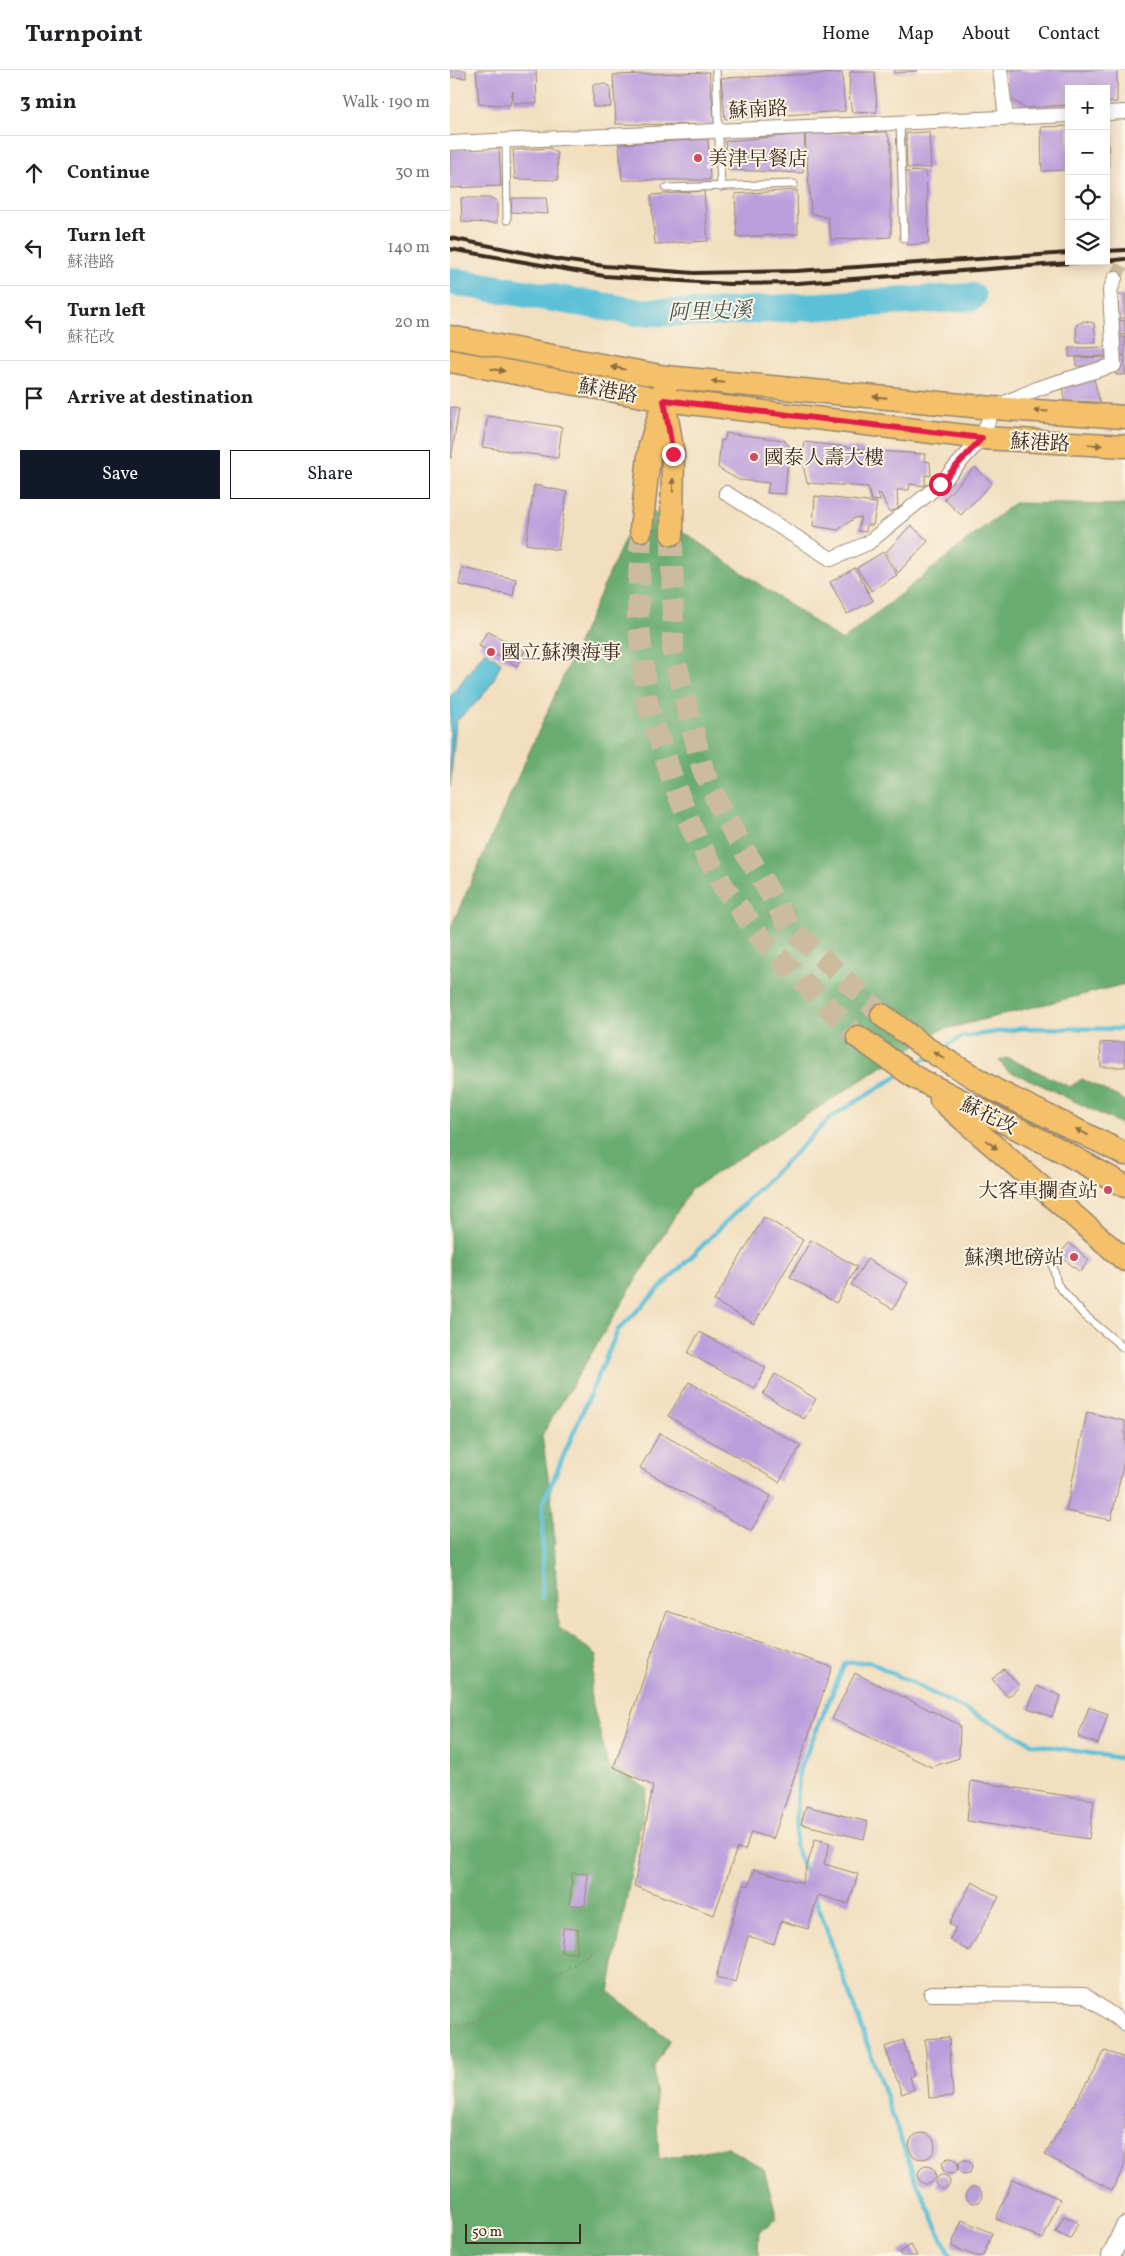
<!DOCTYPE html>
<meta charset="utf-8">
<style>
body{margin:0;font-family:Vollkorn,"Noto Serif TC",serif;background:#f6f6f6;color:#202124}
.controls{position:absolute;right:15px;top:15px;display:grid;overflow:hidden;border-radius:0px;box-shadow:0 2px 12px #0003}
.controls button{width:45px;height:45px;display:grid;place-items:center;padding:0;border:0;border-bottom:1px solid #e0e0e0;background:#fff;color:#202124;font:25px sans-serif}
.scale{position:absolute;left:15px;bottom:12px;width:116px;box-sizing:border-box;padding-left:5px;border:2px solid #3b2a1e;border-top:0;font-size:14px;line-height:18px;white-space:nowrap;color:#3b2a1e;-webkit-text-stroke:4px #fcf5e5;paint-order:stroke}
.stop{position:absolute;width:15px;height:15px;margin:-11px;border:4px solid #e11d48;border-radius:50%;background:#fff}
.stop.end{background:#e11d48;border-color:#fff;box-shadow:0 1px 5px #0008}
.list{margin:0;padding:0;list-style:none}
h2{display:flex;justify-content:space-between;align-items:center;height:65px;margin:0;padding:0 20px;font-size:21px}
h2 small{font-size:16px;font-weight:400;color:#757577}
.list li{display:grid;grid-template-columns:32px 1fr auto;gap:15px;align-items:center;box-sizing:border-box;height:75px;padding:0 20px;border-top:1px solid #e0e0e0}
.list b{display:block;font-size:19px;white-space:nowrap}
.list p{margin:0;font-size:16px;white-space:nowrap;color:#757577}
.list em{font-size:16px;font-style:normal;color:#757577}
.actions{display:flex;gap:10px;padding:15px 20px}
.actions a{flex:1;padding:11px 0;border:1px solid #111827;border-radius:0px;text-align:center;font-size:18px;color:#111827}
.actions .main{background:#111827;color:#fff}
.icon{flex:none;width:28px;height:28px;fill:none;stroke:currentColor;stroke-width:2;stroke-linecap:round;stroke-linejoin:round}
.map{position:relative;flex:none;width:675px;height:2186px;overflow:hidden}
header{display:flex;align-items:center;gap:30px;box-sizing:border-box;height:70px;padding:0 25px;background:#fff;border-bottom:1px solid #e0e0e0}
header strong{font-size:24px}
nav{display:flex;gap:28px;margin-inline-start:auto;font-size:18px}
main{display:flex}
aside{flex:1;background:#fff}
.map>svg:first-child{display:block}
.forest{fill:#69ac71;stroke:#526b48}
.water{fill:#5bc0d8;stroke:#4b757b}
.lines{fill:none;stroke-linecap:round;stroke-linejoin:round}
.stream{stroke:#5bc0d8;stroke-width:4.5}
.river{stroke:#5bc0d8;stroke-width:28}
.building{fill:#ba9ddb}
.minor-tunnel{stroke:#cdbba0;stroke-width:14;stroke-dasharray:14 7;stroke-linecap:butt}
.primary-tunnel{stroke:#cdbba0;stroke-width:22;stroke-dasharray:22 11;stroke-linecap:butt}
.service-casing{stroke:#96846f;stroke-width:9}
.minor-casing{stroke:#96846f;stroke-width:16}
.tertiary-casing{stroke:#96846f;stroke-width:20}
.primary-casing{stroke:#96846f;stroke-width:25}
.path{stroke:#96846f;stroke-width:2.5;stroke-dasharray:1 4;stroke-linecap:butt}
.service{stroke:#fff;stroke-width:7}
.minor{stroke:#fff;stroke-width:14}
.tertiary{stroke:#fff;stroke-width:18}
.primary{stroke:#f4c16a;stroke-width:22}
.rail{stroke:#3b2a1e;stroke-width:4}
.oneway{fill:#8e6e40}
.route{stroke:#e11d48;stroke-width:6}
.poi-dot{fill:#d1495b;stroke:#fcf5e5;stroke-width:2}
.labels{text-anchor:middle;stroke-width:4;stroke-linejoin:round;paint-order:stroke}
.street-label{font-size:20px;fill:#3b2a1e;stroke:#fcf5e5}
.poi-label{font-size:20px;fill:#3b2a1e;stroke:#fcf5e5;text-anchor:start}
.water-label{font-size:21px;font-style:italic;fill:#455756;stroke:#fcf5e5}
</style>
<header>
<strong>Turnpoint</strong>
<nav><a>Home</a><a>Map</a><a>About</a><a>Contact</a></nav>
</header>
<main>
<aside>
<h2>3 min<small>Walk · 190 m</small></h2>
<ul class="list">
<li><svg class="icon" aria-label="ahead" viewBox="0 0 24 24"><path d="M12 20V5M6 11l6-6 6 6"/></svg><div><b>Continue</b></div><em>30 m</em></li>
<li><svg class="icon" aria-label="left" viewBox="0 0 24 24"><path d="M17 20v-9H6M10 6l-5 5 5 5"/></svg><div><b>Turn left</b><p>蘇港路</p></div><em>140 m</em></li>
<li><svg class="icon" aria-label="left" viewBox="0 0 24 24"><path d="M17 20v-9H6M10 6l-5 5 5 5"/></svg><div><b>Turn left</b><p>蘇花改</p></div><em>20 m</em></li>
<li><svg class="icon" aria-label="arrive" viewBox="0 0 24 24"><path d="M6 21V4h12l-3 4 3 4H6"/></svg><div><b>Arrive at destination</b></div></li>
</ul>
<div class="actions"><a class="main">Save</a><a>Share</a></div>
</aside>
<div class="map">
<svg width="675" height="2186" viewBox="0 0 675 2186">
<rect width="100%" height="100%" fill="#fcf5e5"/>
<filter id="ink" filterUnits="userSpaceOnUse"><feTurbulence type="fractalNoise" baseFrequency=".02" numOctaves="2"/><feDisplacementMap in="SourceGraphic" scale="10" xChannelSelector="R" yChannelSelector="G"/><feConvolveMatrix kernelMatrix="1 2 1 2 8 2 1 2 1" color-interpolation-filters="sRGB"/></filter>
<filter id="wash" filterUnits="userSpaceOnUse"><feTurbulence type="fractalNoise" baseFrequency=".0096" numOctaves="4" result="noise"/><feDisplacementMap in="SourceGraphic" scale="20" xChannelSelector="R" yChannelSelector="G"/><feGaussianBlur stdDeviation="1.12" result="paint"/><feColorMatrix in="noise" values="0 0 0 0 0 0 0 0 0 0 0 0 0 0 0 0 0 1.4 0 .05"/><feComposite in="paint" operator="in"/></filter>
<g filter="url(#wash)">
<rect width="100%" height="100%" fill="#f2dfc0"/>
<g class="forest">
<polygon points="191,433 392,571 564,433 675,435 675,914 488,961 241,1119 92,1365 103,1442 108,1557 147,1585 140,1623 159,1699 164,1697 197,1719 159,1922 220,1970 204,1997 209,2089 277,2077 314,2099 327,2149 309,2161 308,2186 0,2186 0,859"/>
<polygon points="558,988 620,1017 632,1009 672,1029 675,1031 675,1056 585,1012 558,1001 549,991"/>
</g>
<path class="water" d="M35 581 51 592C43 618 26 634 6 651L0 717V627Z"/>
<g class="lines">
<g class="stream">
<polyline points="491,979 512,967 575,958 675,959"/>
<polyline points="462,997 478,987"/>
<polyline points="92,1528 93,1433 168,1260 381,1047 449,1005"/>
<polyline points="357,1806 345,1776 349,1701 395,1593 420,1592 584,1674 675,1689"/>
<polyline points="365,1827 464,2106 500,2186"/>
</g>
<polyline class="river" points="0,211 187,242 254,243 522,227"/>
</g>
<g id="blocks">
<g class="building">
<polygon points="0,0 16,0 16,8 0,7"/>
<polygon points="26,0 86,0 87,33 63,33 63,21 60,35 29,34"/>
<polygon points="444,0 466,0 467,1 444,3"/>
<polygon points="554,0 667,0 667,32 656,33 656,19 619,19 619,35 575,38 559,28"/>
<polygon points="259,2 265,55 166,54 163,5"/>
<polygon points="400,2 425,2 427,42 402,43 399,24"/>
<polygon points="392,3 395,41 275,49 271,8"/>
<polygon points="143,14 155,14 160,16 161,37 143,37"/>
<polygon points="619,56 619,100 592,101 591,57"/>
<polygon points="437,62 441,75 441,167 381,170 378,148 361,143 355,64 353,103 278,100 275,71 355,64"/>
<polygon points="479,62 481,98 457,98 456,63"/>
<polygon points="656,65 658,65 659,98 656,98"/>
<polygon points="258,69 260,110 172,110 169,74"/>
<polygon points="49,78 51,116 0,118 0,80"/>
<polygon points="100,78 107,83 108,110 65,109 63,80"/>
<polygon points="476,101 479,173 457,175 454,102"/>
<polygon points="347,120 348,164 287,167 285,124"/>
<polygon points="254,121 258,171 205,174 201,125"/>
<polygon points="11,128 41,128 47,131 47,153 12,152"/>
<polygon points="62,128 96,128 98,144 61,142"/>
<polygon points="668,225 675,225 675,248 669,248"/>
<polygon points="667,250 675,251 675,265 666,264"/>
<polygon points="634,251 644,253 646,273 627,273 626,255"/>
<rect x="666" y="267" width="9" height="18"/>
<polygon points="657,277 657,286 619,287 619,278"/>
<rect x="666" y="286" width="9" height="19"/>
<polygon points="659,287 659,296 626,296 626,288"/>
<polygon points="643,305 650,332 614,331 614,312"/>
<polygon points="0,337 9,339 1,388 0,388"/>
<polygon points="38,346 112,357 108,388 32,377"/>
<polygon points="276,363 334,370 339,376 335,424 317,423 319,413 289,410 268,398 271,370 274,371"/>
<polygon points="355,372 414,379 417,395 425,397 427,381 475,384 474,391 480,392 481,406 475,405 475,416 460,414 459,420 447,420 448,439 439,442 431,424 428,423 430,431 421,430 418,417 357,413 352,390"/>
<polygon points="525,397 542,413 511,445 494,429"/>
<polygon points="84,415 117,422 108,480 76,474"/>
<polygon points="365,426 427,433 423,455 417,455 416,462 408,461 411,447 405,448 388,460 363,456"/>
<polygon points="461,455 478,471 448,503 436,482"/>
<polygon points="433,482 447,505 421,521 407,498"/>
<polygon points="12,498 66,509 63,526 9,515"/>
<polygon points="405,498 423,531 397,544 380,512"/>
<polygon points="37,561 75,581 67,596 29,576"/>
<polygon points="675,972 675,997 651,997 650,973"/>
<polygon points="314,1147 353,1170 304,1254 264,1231"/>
<polygon points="361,1170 407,1197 386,1233 340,1207"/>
<polygon points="619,1173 639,1190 630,1202 609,1185"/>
<polygon points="417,1189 458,1213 443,1239 401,1215"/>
<polygon points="249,1262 316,1298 305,1319 238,1283"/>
<polygon points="325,1304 366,1329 354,1349 313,1324"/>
<polygon points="239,1312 351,1376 329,1412 218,1346"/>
<polygon points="637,1342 675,1351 675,1387 661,1450 616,1441"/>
<polygon points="210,1363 321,1426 301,1461 190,1398"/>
<polygon points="216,1541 382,1597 323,1769 301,1762 295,1780 287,1778 264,1845 184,1816 203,1716 164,1697"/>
<polygon points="554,1599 570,1616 558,1627 542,1609"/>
<polygon points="405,1603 510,1655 509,1688 481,1697 382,1649"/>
<polygon points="587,1616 611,1626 602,1647 578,1638"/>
<polygon points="639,1637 658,1644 648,1674 628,1667"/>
<polygon points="521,1711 644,1730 639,1769 517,1751"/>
<polygon points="356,1736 418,1752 414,1769 351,1754"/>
<polygon points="365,1769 380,1773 374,1794 408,1804 399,1834 368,1825 358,1859 331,1851 324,1874 298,1866 285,1912 266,1907 293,1814 299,1816 304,1799 352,1813"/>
<polygon points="122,1803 138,1804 135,1836 120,1835"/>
<polygon points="522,1812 549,1827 519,1881 499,1870 506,1858 499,1854"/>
<polygon points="113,1858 128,1859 126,1883 111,1882"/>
<polygon points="499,1967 503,2026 479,2028 475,1969"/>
<polygon points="453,1970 465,2005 459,2007 464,2019 452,2024 435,1977"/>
<polygon points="655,1981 675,1988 675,2095 662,2120 595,2085"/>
<circle cx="472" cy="2076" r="13"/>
<circle cx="500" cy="2096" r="8"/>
<circle cx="515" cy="2097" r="7"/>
<circle cx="477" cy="2105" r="9"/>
<circle cx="493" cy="2112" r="7"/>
<polygon points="563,2109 610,2129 593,2169 546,2149"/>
<circle cx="524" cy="2125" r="8"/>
<polygon points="614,2146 628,2153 620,2169 606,2162"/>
<polygon points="512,2150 542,2163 533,2186 526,2186 501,2176"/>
<polygon points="461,2175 467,2186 451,2186 449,2182"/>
</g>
</g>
</g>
<g filter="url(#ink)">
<use href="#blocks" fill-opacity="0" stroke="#96846f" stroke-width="1"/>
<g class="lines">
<polyline class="minor-tunnel" points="665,208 675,189"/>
<g class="primary-tunnel">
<polyline points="191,460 188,546 197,632 223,711 243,761 273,816 315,873 408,967"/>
<polyline points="222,464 223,582 253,700 273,744 340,857 432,945"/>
</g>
<defs>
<g id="service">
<polyline points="266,0 271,117"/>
<polyline points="450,53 454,168"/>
<polyline points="56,70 57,150"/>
<polyline points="216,118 344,114"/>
<polyline points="602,1191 607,1214 633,1244 675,1279"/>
</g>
<g id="minor">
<polyline points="550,0 556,47"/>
<polyline points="656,43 675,42"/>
<polyline points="0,73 619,45"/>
<polyline points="276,423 381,489 418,473 490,414 532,368 543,338 589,318 664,295 660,221 665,208"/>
<polyline points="481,1924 634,1925 675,1954"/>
</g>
<polyline id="tertiary" points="661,2186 675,2156"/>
<g id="primary">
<polyline points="0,267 216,307 543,338 675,347"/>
<polyline points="0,291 214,330 532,368 675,376"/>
<polyline points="215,336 223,384 222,464"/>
<polyline points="191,460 200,376 214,330 215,316"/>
<polyline points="432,945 476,978 545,1020 675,1084"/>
<polyline points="408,967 466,1008 610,1080 675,1116"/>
<polyline points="491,1030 675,1190"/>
</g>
</defs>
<use href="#service" class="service-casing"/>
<use href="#minor" class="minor-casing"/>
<use href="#tertiary" class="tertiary-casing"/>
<use href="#primary" class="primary-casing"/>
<polyline class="path" points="0,1956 11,1957 78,1927 148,1877"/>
<use href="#service" class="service"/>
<use href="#minor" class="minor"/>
<use href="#tertiary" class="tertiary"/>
<use href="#primary" class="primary"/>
<g class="rail">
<polyline points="0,168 111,190 155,196 244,203 346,201 619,183"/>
<polyline points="0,179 154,206 279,214 348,213 647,191"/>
<polyline points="656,181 675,180"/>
<polyline points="656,191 675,189"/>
</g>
</g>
<defs><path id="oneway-solid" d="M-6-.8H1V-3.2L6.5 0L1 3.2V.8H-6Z" transform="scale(1.25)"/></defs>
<g class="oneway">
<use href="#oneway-solid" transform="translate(168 298) rotate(-169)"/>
<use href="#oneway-solid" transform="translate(48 300) rotate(10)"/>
<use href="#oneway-solid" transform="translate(268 312) rotate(-175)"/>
<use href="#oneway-solid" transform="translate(430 327) rotate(-175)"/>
<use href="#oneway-solid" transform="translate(591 341) rotate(-176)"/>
<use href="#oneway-solid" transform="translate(645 375) rotate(3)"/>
<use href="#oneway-solid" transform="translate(223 415) rotate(-90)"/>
<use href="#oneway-solid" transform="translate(489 985) rotate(-148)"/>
<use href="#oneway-solid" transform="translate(632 1062) rotate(-154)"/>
<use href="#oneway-solid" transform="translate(542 1075) rotate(41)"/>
</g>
</g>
<g class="lines" filter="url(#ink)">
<polyline class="route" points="223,384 214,330 532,368 490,414"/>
</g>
<g class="poi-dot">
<circle cx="248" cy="88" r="5"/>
<circle cx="304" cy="387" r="5"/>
<circle cx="41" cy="582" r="5"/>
<circle cx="658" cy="1120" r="5"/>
<circle cx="624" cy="1187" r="5"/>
</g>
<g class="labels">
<g class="street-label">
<text transform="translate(308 39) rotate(-3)" y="7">蘇南路</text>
<text transform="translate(158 320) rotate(10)" y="7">蘇港路</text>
<text transform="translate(590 372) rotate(3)" y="7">蘇港路</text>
<text transform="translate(539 1045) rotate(26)" y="7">蘇花改</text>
</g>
<g class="poi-label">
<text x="258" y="95">美津早餐店</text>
<text x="314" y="394">國泰人壽大樓</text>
<text x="51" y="589">國立蘇澳海事</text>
<text x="648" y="1127" text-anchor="end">大客車攔查站</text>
<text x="614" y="1194" text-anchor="end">蘇澳地磅站</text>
</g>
<g class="water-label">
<text transform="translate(260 241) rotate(-2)" y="7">阿里史溪</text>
</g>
</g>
</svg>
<div class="controls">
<button>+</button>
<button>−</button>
<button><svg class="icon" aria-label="locate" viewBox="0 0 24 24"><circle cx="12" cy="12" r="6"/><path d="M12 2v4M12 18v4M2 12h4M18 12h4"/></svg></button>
<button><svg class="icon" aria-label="layers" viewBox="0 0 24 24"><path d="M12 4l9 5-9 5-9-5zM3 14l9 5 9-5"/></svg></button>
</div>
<div class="scale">50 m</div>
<div class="stop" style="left:490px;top:414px"></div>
<div class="stop end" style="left:223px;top:384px"></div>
</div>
</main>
